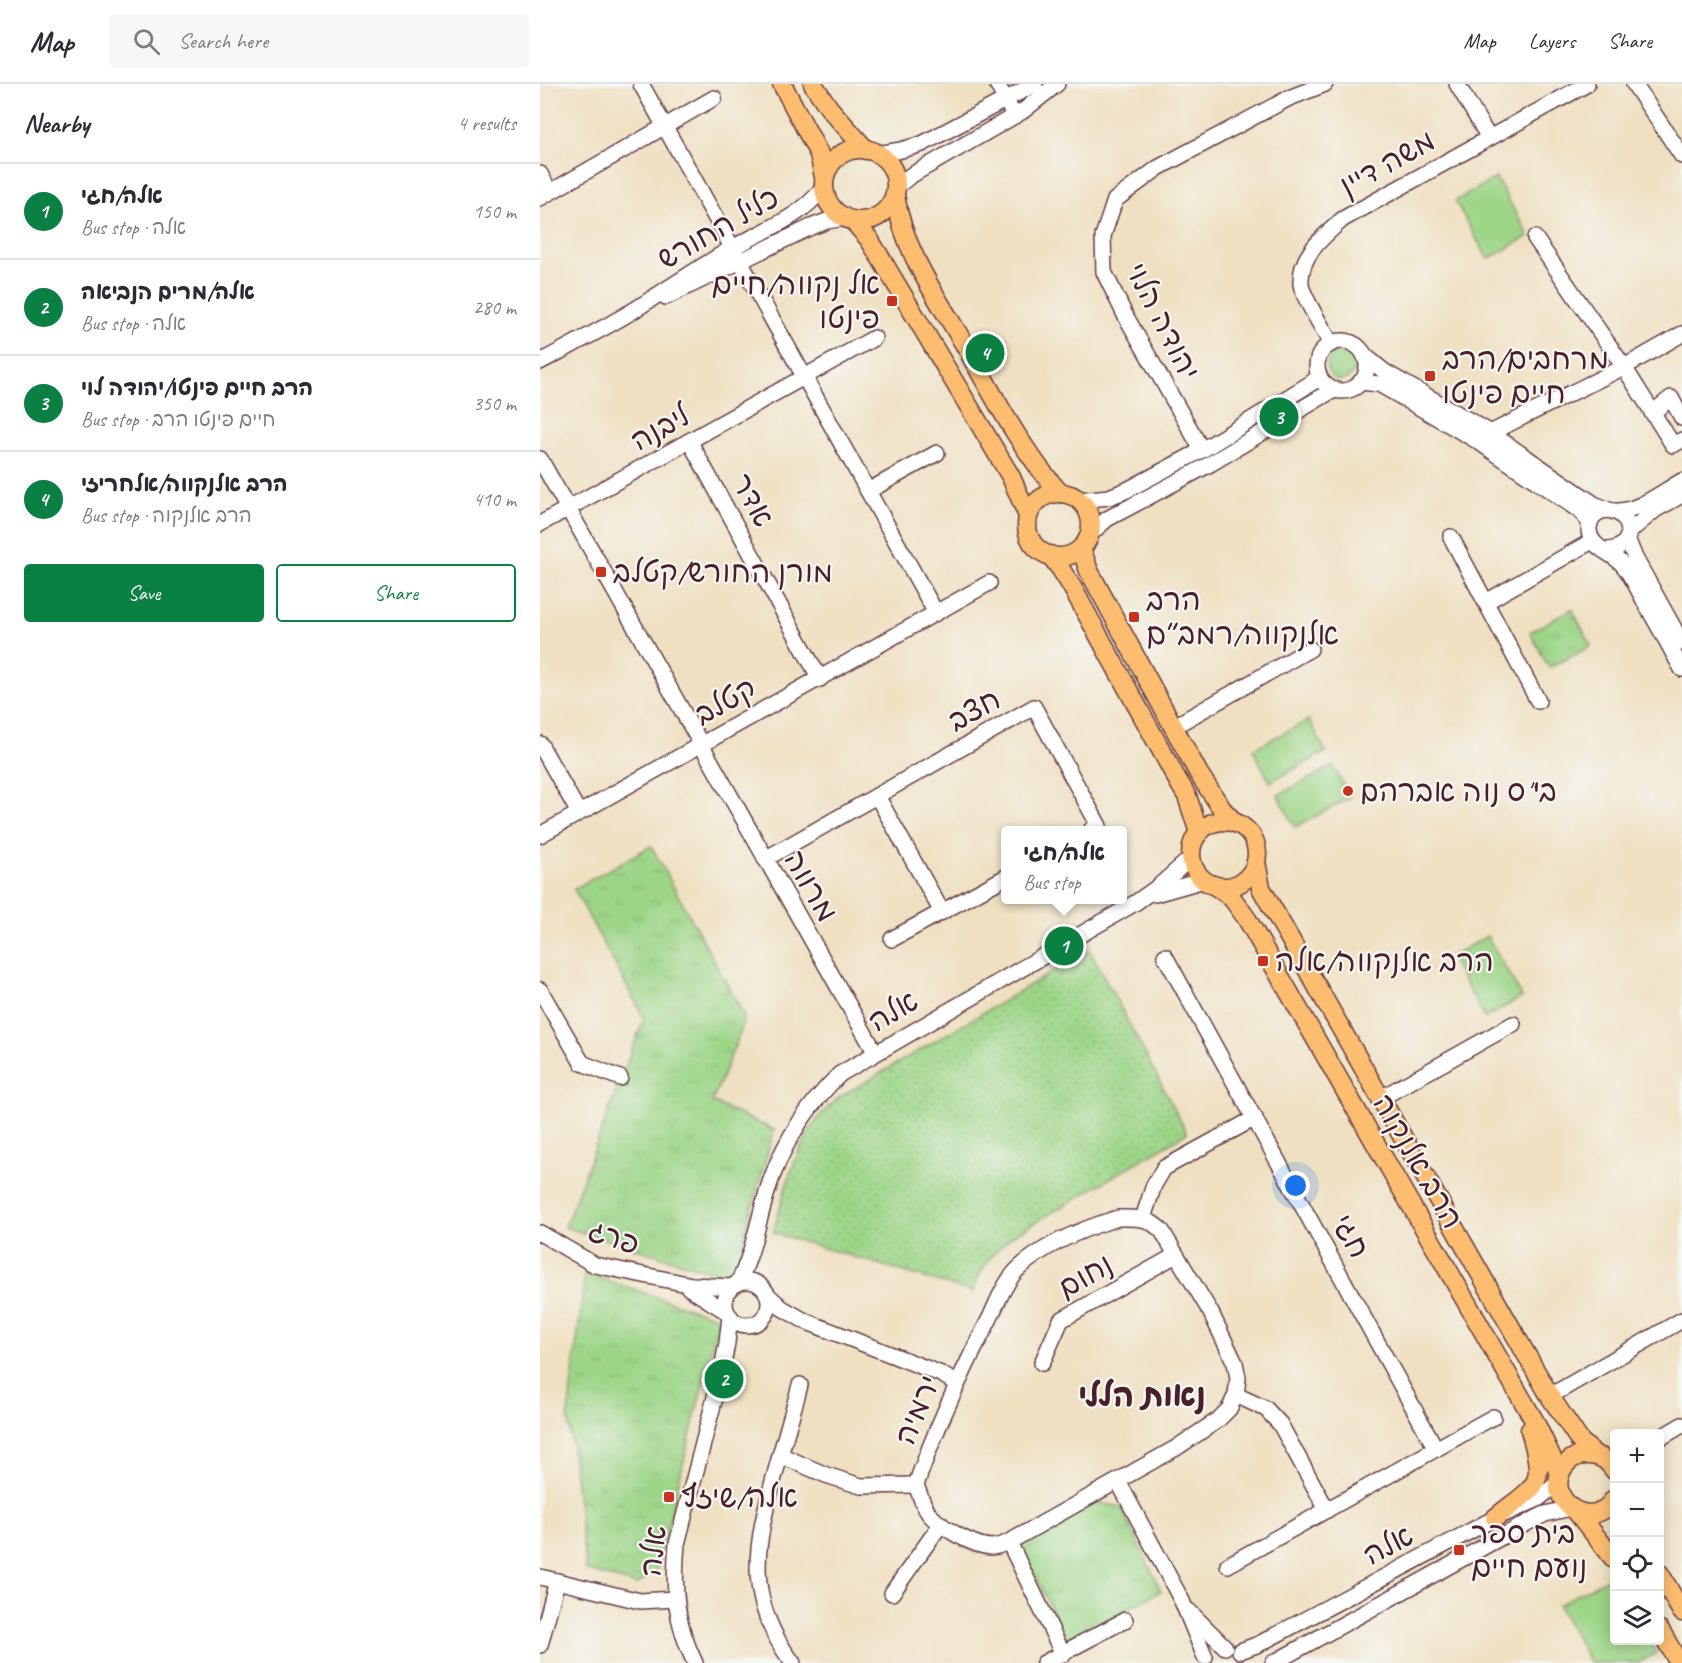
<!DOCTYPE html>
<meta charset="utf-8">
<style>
body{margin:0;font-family:Caveat,"Playpen Sans Hebrew",sans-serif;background:#f7f7f7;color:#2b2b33}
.controls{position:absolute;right:18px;bottom:18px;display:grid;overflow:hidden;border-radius:6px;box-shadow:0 3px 15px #0003}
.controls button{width:54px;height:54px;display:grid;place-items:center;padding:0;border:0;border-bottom:2px solid #e1e1e2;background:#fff;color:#2b2b33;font:30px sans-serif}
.you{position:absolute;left:756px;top:1102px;width:21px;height:21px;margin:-15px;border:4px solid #fff;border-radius:50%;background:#1a73e8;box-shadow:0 0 0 9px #1a73e833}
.badge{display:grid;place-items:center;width:39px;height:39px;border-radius:50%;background:#0b8043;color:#fff;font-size:20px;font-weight:700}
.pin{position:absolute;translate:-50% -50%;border:3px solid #fff;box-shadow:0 2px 6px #0006}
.popup{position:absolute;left:461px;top:742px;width:126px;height:78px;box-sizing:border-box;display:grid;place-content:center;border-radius:6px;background:#fff;filter:drop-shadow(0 2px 4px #0005);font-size:20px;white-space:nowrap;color:#7c7c81}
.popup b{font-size:22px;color:#2b2b33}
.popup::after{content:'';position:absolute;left:50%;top:100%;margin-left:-12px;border:12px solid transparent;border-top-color:#fff}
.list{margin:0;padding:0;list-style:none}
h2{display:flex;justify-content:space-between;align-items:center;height:78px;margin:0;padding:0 24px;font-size:26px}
h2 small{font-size:20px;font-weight:400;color:#7c7c81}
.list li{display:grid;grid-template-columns:39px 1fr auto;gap:18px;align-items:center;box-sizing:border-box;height:96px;padding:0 24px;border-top:2px solid #e1e1e2}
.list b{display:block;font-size:22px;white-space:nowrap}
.list p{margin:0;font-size:20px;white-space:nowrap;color:#7c7c81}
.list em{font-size:20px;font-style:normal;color:#7c7c81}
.actions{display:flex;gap:12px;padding:18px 24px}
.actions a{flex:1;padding:14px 0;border:2px solid #0b8043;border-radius:6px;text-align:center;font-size:21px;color:#0b8043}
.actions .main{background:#0b8043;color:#fff}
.icon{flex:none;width:33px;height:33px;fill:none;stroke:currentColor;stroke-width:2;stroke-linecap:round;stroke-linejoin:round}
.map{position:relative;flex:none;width:1142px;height:1579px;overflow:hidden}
header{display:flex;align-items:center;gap:36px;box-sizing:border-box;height:84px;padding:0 30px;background:#fff;border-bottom:2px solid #e1e1e2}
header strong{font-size:28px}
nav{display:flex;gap:33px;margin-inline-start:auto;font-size:21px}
.search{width:420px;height:54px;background:#f7f7f7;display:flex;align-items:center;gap:15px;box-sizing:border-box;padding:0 21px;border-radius:6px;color:#7c7c81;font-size:22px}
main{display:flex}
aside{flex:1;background:#fff}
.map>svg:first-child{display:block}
.grass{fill:url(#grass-dots);stroke:#747a59;stroke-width:1.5}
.park{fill:url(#park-tufts);stroke:#747a59;stroke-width:1.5}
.pitch{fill:#9dd587;stroke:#747a59;stroke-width:1.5}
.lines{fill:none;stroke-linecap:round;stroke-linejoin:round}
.minor-casing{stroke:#633c42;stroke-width:18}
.major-casing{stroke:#633c42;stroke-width:21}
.minor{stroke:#fff;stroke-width:15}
.major{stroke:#fcbd6f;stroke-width:18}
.poi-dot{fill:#c8321e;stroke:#f6f6f2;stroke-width:2}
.labels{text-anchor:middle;stroke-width:4.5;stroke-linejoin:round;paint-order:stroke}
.street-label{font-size:30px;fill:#4a1f2b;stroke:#f6f6f2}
.poi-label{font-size:30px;fill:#4a1f2b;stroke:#f6f6f2;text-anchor:start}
.neighbourhood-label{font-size:32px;font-weight:bold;fill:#4a1f2b;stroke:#f6f6f2}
</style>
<header>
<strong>Map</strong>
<div class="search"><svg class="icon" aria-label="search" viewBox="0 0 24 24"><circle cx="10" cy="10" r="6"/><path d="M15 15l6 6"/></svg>Search here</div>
<nav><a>Map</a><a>Layers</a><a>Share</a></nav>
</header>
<main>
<aside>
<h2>Nearby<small>4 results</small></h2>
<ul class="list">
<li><span class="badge">1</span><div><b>אלה/חגי</b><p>Bus stop · אלה</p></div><em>150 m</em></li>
<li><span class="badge">2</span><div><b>אלה/מרים הנביאה</b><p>Bus stop · אלה</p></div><em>280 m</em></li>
<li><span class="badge">3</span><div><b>הרב חיים פינטו/יהודה לוי</b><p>Bus stop · חיים פינטו הרב</p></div><em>350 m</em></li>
<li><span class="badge">4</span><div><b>הרב אלנקווה/אלחריזי</b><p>Bus stop · הרב אלנקוה</p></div><em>410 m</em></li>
</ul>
<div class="actions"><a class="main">Save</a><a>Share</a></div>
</aside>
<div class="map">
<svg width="1142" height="1579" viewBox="0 0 1142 1579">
<defs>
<pattern id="grass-dots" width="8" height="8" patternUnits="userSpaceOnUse" patternTransform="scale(1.5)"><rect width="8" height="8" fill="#9dd587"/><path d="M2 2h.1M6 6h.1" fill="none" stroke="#89b675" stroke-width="1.8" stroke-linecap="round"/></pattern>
<pattern id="park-tufts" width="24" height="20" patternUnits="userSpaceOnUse" patternTransform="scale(1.5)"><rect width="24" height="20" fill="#9dd587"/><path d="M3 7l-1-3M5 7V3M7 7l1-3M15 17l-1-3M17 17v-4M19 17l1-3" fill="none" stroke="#89b675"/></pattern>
</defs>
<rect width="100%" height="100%" fill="#f6f6f2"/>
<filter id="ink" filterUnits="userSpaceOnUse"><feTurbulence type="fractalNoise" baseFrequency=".0167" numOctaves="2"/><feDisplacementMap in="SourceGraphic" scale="12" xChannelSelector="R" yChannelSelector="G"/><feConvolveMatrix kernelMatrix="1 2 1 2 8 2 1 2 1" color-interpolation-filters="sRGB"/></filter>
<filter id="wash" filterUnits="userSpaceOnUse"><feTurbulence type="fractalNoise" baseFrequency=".008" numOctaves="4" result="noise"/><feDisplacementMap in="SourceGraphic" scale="24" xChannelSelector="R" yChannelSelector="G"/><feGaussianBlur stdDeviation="1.35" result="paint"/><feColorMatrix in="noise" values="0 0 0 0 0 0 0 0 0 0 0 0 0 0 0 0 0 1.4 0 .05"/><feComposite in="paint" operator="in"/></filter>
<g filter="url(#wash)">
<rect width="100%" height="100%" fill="#efe0c1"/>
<g class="grass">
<circle cx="801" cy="282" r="14"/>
<path d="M550 866 647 1049 472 1152C453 1168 440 1184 433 1208L233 1149C244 1110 253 1068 278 1034 284 1027 292 1020 298 1014Z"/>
</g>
<g class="park">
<polygon points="1032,525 1051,562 1009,584 990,548"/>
<polygon points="111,762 204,931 202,944 172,1018 234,1046 192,1194 25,1143 104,934 34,805"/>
<polygon points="45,1189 179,1234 117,1486 97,1501 46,1486 28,1331"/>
<polygon points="553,1418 581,1423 621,1507 527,1557 478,1457"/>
</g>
<g class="pitch">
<polygon points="956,94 989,152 948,175 915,117"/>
<polygon points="769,636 786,668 730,698 713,665"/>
<polygon points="793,682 810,714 755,743 738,711"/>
<polygon points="947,852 982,913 945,934 910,873"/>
<polygon points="1073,1491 1074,1494 1074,1556 1109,1557 1116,1569 1098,1579 1050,1579 1018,1521"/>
</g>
</g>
<g filter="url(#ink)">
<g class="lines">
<defs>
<g id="minor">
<polyline points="101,0 396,529"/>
<polyline points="457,0 470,24"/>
<polyline points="917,0 949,54"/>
<polyline points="1094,0 1142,72"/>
<polyline points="337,70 361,66 382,60 495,0"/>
<polyline points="0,90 10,108"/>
<polyline points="356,103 370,92 483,27 517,0"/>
<polyline points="0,114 174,14"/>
<polyline points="995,154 1084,283 1133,361 1142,356"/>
<polyline points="126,213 271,143 287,137 304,134"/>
<circle cx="802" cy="282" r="25"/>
<path d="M791 260C785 247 762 212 761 200 759 171 784 152 803 135L1047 0"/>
<polyline points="824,271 845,288 946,346 1054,420 1069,426"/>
<path d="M0 278C32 261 65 244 96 225 127 205 157 185 189 166 221 147 260 135 283 104"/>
<polyline points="820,298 839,300 939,358 1040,427 1050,439"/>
<polyline points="1112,329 1131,314 1142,334"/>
<polyline points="950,349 1084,283 1142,250"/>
<polyline points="150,358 280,595"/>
<polyline points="662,366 585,231 564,188 563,152 575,116 618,84 749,14 785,0"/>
<polyline points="0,375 335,968"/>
<polyline points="328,407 397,369"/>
<polyline points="539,416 569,413 587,406 662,366 773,298 779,291"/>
<path d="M1073 427C1097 429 1122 408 1142 397"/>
<polyline points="0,440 334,254"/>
<polyline points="1089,448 1115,426 1142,411"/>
<polyline points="548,452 567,435 670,380 788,309 796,306"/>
<polyline points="911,453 998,617"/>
<polyline points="1087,454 1095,474 1142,559"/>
<path d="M1063 466C1076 467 1084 462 1089 451 1090 421 1051 418 1049 444 1048 463 1071 468 1082 480 1092 491 1098 506 1106 520 1118 541 1130 563 1142 585"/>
<polyline points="946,518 1052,457"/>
<polyline points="633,643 770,565"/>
<polyline points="0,660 39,729"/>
<polyline points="337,712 402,828"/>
<polyline points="0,751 449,499"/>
<polyline points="225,775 494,623 559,742 551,746"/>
<polyline points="615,810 664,796"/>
<polyline points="352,855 466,793"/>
<polyline points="625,872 896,1365"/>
<polyline points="0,906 42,979 80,994"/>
<polyline points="841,1014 973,940"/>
<path d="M578 1134C599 1134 606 1132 622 1147L671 1229 695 1279 698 1294 696 1311 689 1325 678 1336 636 1364 469 1458C464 1460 456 1463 451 1463 433 1462 402 1444 390 1431 383 1422 380 1411 376 1401 396 1343 422 1288 450 1234 457 1219 465 1198 477 1186 503 1161 545 1144 578 1134Z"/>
<polyline points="603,1134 614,1101 624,1084 715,1034"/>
<polyline points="0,1149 55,1181 152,1201 192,1203"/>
<circle cx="207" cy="1219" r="22"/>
<path d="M198 1199C215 1166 219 1128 232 1093 247 1052 269 1020 300 990L595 819 619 802 652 773"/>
<polyline points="149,1204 187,1228"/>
<polyline points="228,1211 242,1224 265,1237 401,1290 416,1299"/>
<polyline points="502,1279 521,1236 636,1171"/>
<polyline points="696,1311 726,1325 740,1340 787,1426"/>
<polyline points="1010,1312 1142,1236"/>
<polyline points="1120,1354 1142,1341"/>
<polyline points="240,1371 286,1391 321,1402 376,1401"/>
<polyline points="578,1397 642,1517 665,1573"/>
<polyline points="469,1458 523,1570"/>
<polyline points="688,1481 953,1333"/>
<polyline points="0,1493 100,1517 135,1515"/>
<polyline points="352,1509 401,1440"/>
<polyline points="649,1527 685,1563"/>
<polyline points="0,1561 17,1497"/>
<polyline points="700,1567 719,1560 955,1434 998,1415 1019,1398"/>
<path d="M155 1579C135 1538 133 1505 137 1460L181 1290 187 1259 190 1232"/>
<path d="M253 1579C204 1515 215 1462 235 1390 243 1360 252 1331 260 1301"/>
<polyline points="504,1579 585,1536"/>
<polyline points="733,1579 985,1440 1005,1430 1031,1424"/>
</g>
<g id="major">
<polyline points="242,0 279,70 284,93"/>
<polyline points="273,0 289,24 326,66"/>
<circle cx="320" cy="101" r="36"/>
<path d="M355 111C363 167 398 215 426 263 455 314 481 366 520 409"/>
<polyline points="314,138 329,155 340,173 471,393 488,432"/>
<circle cx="519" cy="441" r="32"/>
<polyline points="541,464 549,487 659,690 682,725 695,739"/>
<polyline points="510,471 520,484 532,503 638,697 647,712 659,749"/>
<circle cx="684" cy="770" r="33"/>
<polyline points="716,778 721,804 1011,1314 1040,1357 1055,1371"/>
<polyline points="674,801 692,814 707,835 995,1338 1020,1391"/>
<path d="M1074 1386C1068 1376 1059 1370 1047 1371 1039 1371 1031 1374 1026 1380 999 1412 1050 1452 1074 1415"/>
<polyline points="1036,1427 1074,1475"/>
<path d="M955 1434C998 1399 1007 1404 990 1346"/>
<polyline points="1120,1490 1142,1528"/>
<polyline points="1120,1546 1139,1579"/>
</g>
</defs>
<use href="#minor" class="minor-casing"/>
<use href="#major" class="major-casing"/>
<use href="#minor" class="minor"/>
<use href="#major" class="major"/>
</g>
</g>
<g class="poi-dot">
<rect x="346" y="211" width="12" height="12" rx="3"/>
<rect x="884" y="286" width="12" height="12" rx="3"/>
<rect x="55" y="482" width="12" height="12" rx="3"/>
<rect x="588" y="527" width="12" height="12" rx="3"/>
<circle cx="808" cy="707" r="6"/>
<rect x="717" y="871" width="12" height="12" rx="3"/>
<rect x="123" y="1407" width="12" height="12" rx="3"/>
<rect x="913" y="1460" width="12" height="12" rx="3"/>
</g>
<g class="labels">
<g class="street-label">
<text transform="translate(847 79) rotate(-29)" y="10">משה דיין</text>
<text transform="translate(178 144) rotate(-30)" y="10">כליל החורש</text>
<text transform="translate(623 237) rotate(63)" y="10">יהודה הלוי</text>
<text transform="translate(120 344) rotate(-29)" y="10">ליבנה</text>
<text transform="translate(213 416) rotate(61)" y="10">אדר</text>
<text transform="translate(185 617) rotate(-29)" y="10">קטלב</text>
<text transform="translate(434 626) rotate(-29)" y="10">חצב</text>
<text transform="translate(271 802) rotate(60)" y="10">מרווה</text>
<text transform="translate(353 927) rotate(-30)" y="10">אלה</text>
<text transform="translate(878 1077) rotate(60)" y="10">הרב אלנקוה</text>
<text transform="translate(811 1152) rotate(61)" y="10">חגי</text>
<text transform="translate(74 1153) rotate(19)" y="10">פרג</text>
<text transform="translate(545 1192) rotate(-30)" y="10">נחום</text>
<text transform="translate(377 1326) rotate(-67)" y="10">ירמיה</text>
<text transform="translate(848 1461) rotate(-28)" y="10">אלה</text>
<text transform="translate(113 1467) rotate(-83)" y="10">אלה</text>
</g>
<g class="poi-label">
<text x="340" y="210" text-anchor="end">אל נקווה/חיים<tspan x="340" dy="34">פינטו</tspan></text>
<text x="902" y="285">מרחבים/הרב<tspan x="902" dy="34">חיים פינטו</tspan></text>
<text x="73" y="498">מורן החורש/קטלב</text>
<text x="606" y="526">הרב<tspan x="606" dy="34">אלנקווה/רמב״ם</tspan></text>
<text x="820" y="717">בי"ס נוה אברהם</text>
<text x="735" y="887">הרב אלנקווה/אלה</text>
<text x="141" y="1423">אלה/שיזף</text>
<text x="931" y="1459">בית ספר<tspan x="931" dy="34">נועם חיים</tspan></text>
</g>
<g class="neighbourhood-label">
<text x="602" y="1322">נאות הללי</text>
</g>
</g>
</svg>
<div class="controls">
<button>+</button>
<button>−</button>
<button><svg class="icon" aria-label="locate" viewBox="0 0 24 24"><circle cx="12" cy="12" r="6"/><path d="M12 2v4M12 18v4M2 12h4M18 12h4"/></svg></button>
<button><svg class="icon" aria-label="layers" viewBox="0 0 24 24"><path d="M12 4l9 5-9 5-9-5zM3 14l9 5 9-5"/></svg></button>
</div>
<div class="you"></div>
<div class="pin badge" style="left:524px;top:862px">1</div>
<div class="popup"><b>אלה/חגי</b>Bus stop</div>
<div class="pin badge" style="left:184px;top:1295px">2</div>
<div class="pin badge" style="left:739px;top:333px">3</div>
<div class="pin badge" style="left:445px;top:269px">4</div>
</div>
</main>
